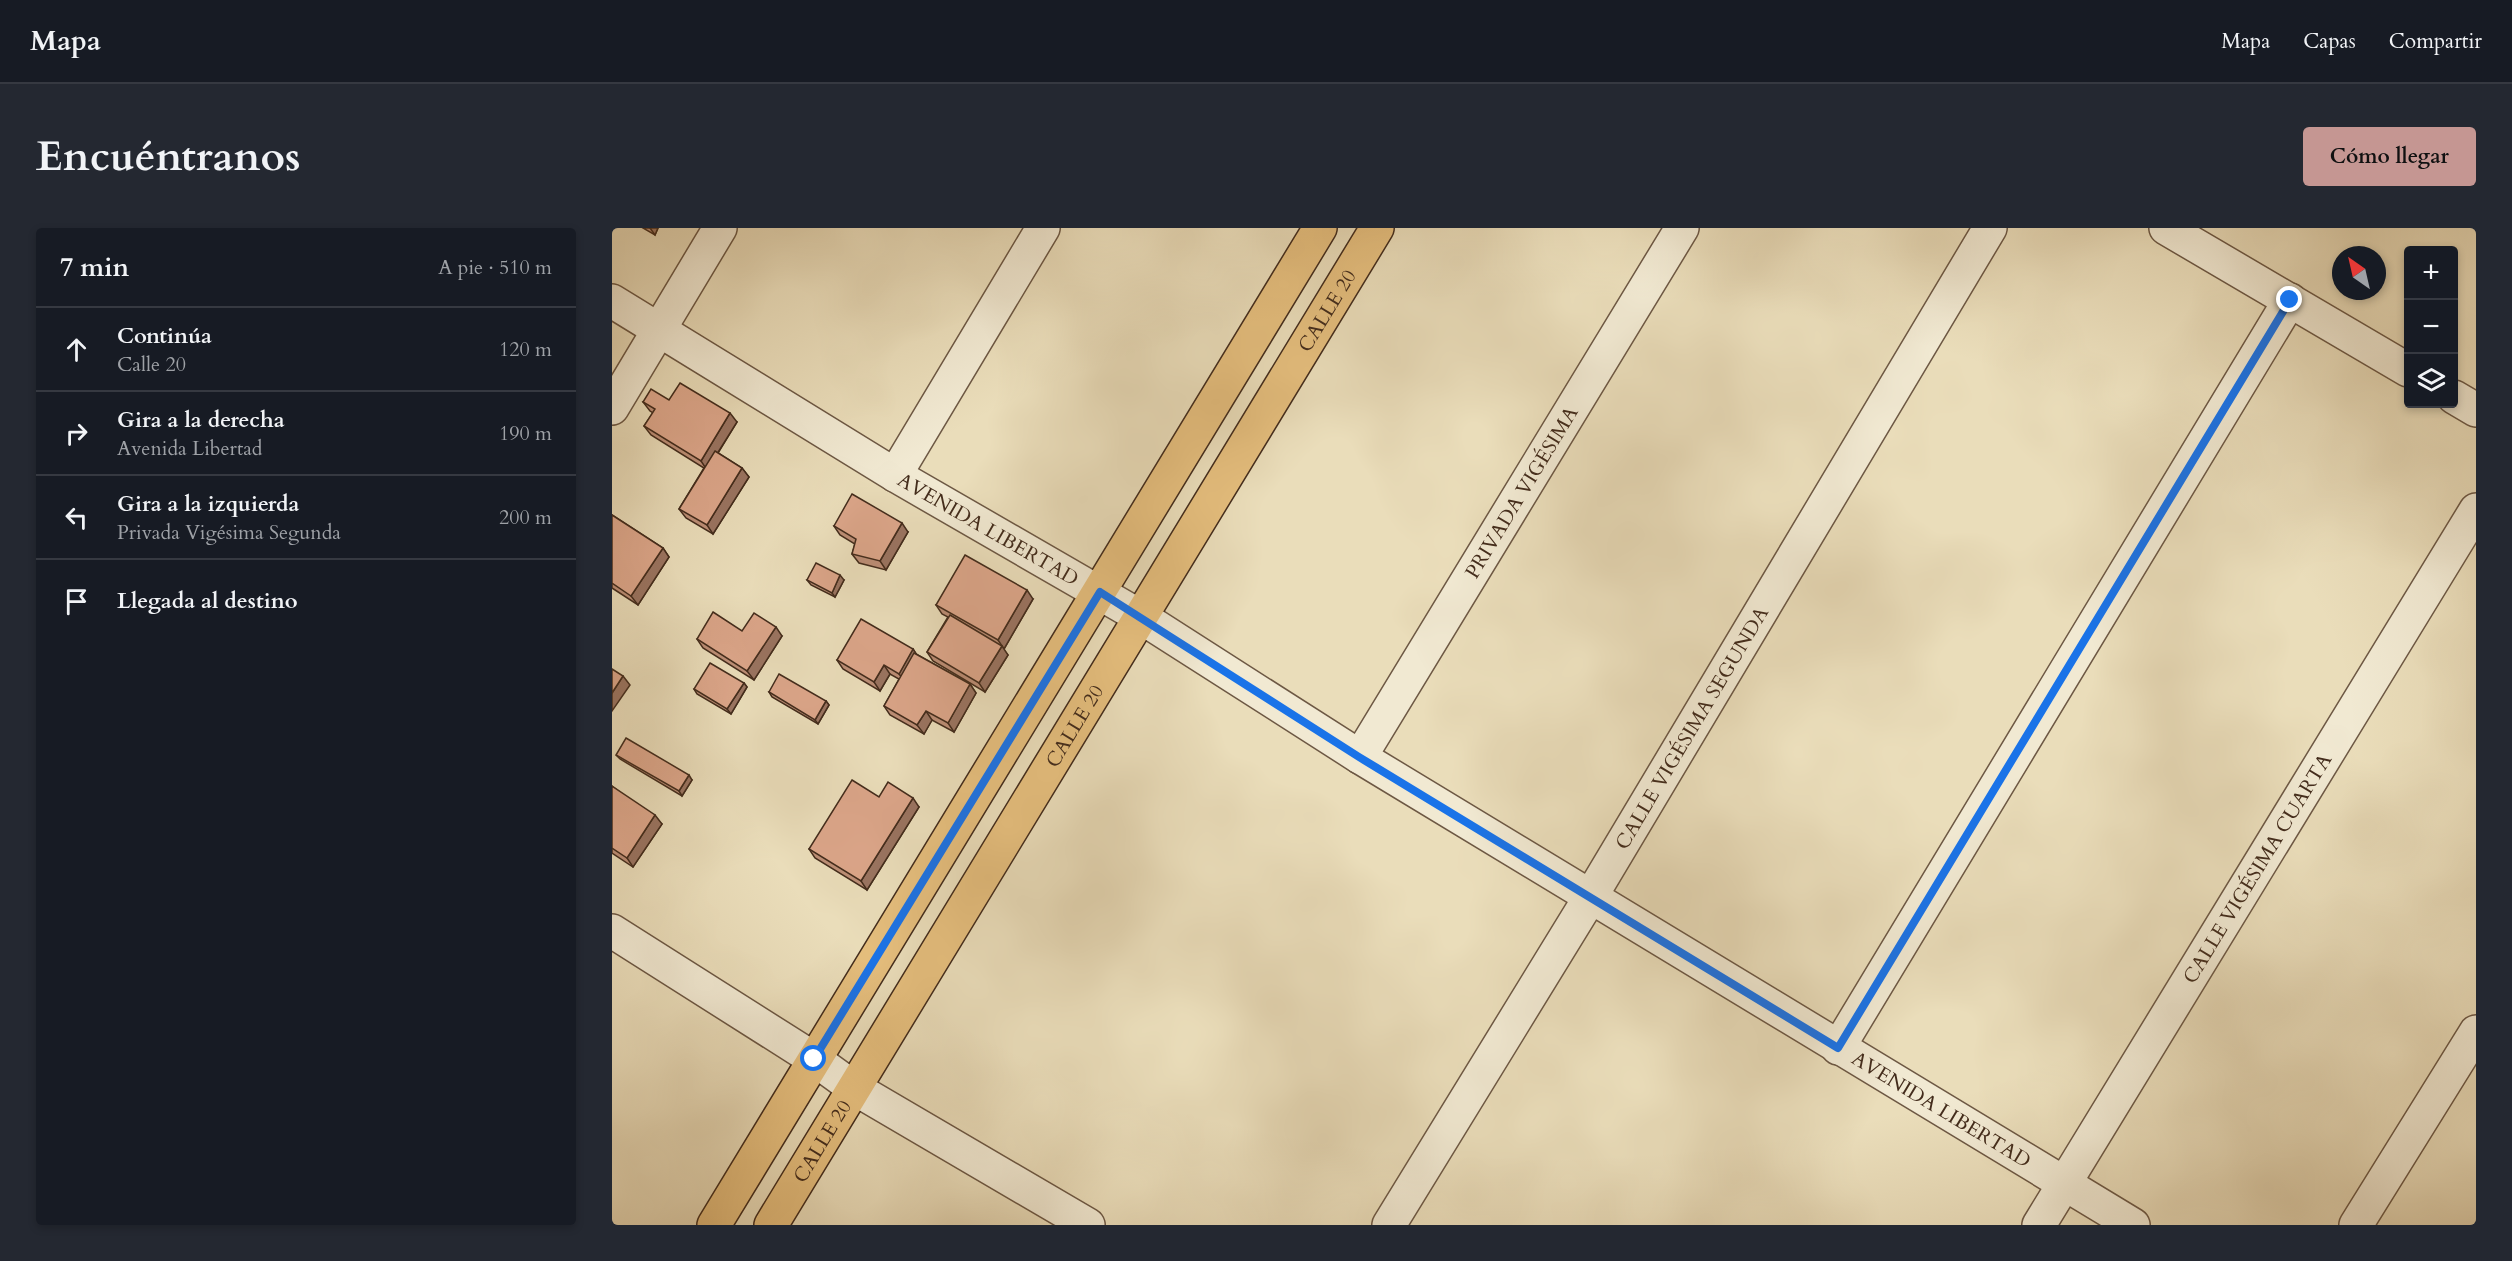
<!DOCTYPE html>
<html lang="es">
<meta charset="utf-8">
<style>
body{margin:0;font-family:Cardo,serif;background:#242831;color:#f1f3f6}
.controls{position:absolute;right:18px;top:18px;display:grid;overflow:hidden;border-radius:6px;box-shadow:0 3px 9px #0003}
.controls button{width:54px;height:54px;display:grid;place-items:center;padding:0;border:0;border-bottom:2px solid #363941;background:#171b24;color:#f1f3f6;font:30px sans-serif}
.compass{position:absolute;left:1720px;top:18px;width:54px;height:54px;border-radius:50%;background:#171b24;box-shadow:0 3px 9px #0003;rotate:326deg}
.stop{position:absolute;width:18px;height:18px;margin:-14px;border:4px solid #1a73e8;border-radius:50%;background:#fff}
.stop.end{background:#1a73e8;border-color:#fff;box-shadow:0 2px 6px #0008}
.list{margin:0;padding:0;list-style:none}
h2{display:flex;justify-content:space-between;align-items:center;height:78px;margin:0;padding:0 24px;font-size:26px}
h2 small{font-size:20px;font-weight:400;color:#9ea1a6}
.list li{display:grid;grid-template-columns:39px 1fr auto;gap:18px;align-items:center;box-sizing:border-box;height:84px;padding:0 24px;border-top:2px solid #363941}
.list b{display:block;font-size:22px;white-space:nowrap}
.list p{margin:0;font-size:20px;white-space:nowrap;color:#9ea1a6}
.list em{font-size:20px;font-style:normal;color:#9ea1a6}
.icon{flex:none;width:33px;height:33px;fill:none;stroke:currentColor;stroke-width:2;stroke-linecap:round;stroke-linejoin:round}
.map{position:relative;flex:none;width:1864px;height:997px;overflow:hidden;border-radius:6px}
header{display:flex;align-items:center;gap:36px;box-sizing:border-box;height:84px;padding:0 30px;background:#171b24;border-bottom:2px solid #363941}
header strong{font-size:28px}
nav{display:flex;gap:33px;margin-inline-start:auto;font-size:21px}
.intro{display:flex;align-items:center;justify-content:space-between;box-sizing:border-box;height:144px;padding:0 36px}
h1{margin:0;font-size:42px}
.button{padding:15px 27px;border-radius:6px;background:#c59692;color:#111;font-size:21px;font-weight:700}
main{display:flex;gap:36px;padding:0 36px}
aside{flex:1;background:#171b24;border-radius:6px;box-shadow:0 3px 9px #0003}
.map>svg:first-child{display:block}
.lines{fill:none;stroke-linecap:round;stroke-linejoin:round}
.minor-casing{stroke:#6d5844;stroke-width:36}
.major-casing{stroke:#432c1c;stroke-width:36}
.minor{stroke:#f1e9d2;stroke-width:33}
.major{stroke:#e5be7d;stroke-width:33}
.wall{fill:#bd8f77;stroke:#432c1c;stroke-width:1.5}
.shaded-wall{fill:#9a7461;stroke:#432c1c;stroke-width:1.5}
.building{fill:#dca68a;stroke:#432c1c;stroke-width:1.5}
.route{stroke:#1a73e8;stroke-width:8}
.labels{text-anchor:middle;stroke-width:4.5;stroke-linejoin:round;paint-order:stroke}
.street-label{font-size:20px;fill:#432c1c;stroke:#f1e9d2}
</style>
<header>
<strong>Mapa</strong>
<nav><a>Mapa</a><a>Capas</a><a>Compartir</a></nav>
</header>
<div class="intro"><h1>Encuéntranos</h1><a class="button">Cómo llegar</a></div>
<main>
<aside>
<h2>7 min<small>A pie · 510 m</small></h2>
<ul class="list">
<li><svg class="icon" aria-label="ahead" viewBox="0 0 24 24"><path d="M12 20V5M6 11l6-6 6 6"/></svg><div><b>Continúa</b><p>Calle 20</p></div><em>120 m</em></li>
<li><svg class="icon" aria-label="right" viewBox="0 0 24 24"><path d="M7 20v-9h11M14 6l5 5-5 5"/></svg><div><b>Gira a la derecha</b><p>Avenida Libertad</p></div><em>190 m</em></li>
<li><svg class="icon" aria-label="left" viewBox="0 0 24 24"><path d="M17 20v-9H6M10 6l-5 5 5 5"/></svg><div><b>Gira a la izquierda</b><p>Privada Vigésima Segunda</p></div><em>200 m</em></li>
<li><svg class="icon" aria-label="arrive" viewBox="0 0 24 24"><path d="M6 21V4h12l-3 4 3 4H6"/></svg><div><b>Llegada al destino</b></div></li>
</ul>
</aside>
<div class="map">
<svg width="1864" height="997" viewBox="0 0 1864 997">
<rect width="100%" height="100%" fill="#eaddba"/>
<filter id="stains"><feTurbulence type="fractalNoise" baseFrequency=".00333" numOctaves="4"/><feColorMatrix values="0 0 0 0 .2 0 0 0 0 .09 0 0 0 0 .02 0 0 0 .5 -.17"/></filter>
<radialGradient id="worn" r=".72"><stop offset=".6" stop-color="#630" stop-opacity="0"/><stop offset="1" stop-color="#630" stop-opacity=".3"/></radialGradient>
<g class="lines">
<defs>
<g id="minor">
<polyline points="1554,0 1796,142"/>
<path id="s1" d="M0 73 283 247 529 389 748 529 1521 997"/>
<polyline points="1842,169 1864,182"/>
<polyline points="0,180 108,0"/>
<polyline points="283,247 431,0"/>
<path id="s2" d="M748 529 1070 0"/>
<polyline points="0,703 202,831 242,860 476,997"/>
<polyline points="1226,820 1678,72"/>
<path id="s3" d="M777 997 979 668 1378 0"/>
<path id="s4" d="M1427 997 1864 282"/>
<polyline points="1744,997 1864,804"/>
</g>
<g id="major">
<polyline points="102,997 708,0"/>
<path id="s5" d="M159 997 765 0"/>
</g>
</defs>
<use href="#minor" class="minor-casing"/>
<use href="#major" class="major-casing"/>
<use href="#minor" class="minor"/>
<use href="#major" class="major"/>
</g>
<g class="wall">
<polygon points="31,0 46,0 43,7"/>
<polygon points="57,172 125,194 106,225 130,240 137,249 101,306 74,290 67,281 92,240 39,207 32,198 41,185 38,183 31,174"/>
<polygon points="0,287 51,320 57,329 26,377 0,360"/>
<polygon points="222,298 296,304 274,342 247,335 240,326 243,316 228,307"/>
<polygon points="195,352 232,352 223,369 199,357"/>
<polygon points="421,371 392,421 391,421 396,427 373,464 321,433 315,424 336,389 330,386 324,377"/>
<polygon points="130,403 170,408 142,452 91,420 85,411"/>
<polygon points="301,421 304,426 358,456 364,465 342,504 320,492 312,506 278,487 272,478 287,451 278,446 268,463 231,441 225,432"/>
<polygon points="132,455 135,459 119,486 85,466 82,461"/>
<polygon points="157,464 214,473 217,477 206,496 160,469"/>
<polygon points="4,527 80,552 70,568 8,531"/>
<polygon points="0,558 50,596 21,639 0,625"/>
<polygon points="267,569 307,579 255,662 203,630 197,621"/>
</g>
<g class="shaded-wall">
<polygon points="38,0 46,0 43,7"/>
<polygon points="118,185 125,194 95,242 89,233"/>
<polygon points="130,240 137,249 101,306 95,297"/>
<polygon points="290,295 296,304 274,342 268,333"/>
<polygon points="51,320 57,329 26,377 19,368"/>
<polygon points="228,347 232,352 223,369 220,365"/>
<polygon points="415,362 421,371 392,421 386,412"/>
<polygon points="164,399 170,408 142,452 135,443"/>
<polygon points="390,418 396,427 373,464 367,455"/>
<polygon points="301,421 307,430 294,455 287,446"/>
<polygon points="272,437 278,446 268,463 262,454"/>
<polygon points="11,448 18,457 0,483 0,465"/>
<polygon points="132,455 135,459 119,486 115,481"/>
<polygon points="358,456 364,465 342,504 336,495"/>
<polygon points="214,473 217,477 206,496 203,492"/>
<polygon points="314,483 320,492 312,506 305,497"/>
<polygon points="77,547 80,552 70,568 67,563"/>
<polygon points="301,570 307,579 255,662 249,653"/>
<polygon points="43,587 50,596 21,639 15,630"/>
</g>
<g class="building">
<polygon points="68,155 118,185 89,233 32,198 43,181 31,174 39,161 57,172"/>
<polygon points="103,223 130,240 95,297 67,281"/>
<polygon points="240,266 290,295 268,333 240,326 244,311 222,298"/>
<polygon points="0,287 51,320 19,368 0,355"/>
<polygon points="353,327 415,362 386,412 324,377"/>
<polygon points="204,335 228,347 220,365 195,352"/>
<polygon points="101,384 130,403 142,385 164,399 135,443 85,411"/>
<polygon points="338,387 390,418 367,455 315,424"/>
<polygon points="249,391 301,421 287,446 272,437 262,454 225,432"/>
<polygon points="302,425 358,456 336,495 314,483 305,497 272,478"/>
<polygon points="98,435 132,455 115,481 82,461"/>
<polygon points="0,441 11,448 0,465"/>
<polygon points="167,446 214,473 203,492 157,464"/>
<polygon points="14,510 77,547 67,563 4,527"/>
<polygon points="240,552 267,569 276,554 301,570 249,653 197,621"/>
<polygon points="0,558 43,587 15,630 0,620"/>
</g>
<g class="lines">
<polyline class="route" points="202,831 488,364 747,529 1226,820 1678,72"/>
</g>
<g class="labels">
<g class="street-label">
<text dy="7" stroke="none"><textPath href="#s5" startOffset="1070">CALLE 20</textPath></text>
<text dy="7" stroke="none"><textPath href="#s2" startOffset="310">PRIVADA VIGÉSIMA</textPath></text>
<text dy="7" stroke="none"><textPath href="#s1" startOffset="440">AVENIDA LIBERTAD</textPath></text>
<text dy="7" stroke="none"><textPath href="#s5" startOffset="584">CALLE 20</textPath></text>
<text dy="7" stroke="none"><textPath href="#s3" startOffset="582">CALLE VIGÉSIMA SEGUNDA</textPath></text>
<text dy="7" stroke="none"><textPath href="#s4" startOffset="418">CALLE VIGÉSIMA CUARTA</textPath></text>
<text dy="7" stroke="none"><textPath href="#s1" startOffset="1556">AVENIDA LIBERTAD</textPath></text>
<text dy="7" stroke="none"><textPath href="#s5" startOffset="98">CALLE 20</textPath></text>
</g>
</g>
<rect width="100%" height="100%" filter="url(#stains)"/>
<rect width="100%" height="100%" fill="url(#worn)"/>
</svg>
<div class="controls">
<button>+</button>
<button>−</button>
<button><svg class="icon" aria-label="layers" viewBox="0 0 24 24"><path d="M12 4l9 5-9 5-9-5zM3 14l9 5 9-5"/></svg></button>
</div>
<svg class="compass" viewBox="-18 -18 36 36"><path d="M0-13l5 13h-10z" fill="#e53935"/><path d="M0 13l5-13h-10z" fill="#9ea1a6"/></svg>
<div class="stop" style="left:202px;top:831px"></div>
<div class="stop end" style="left:1678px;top:72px"></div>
</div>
</main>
